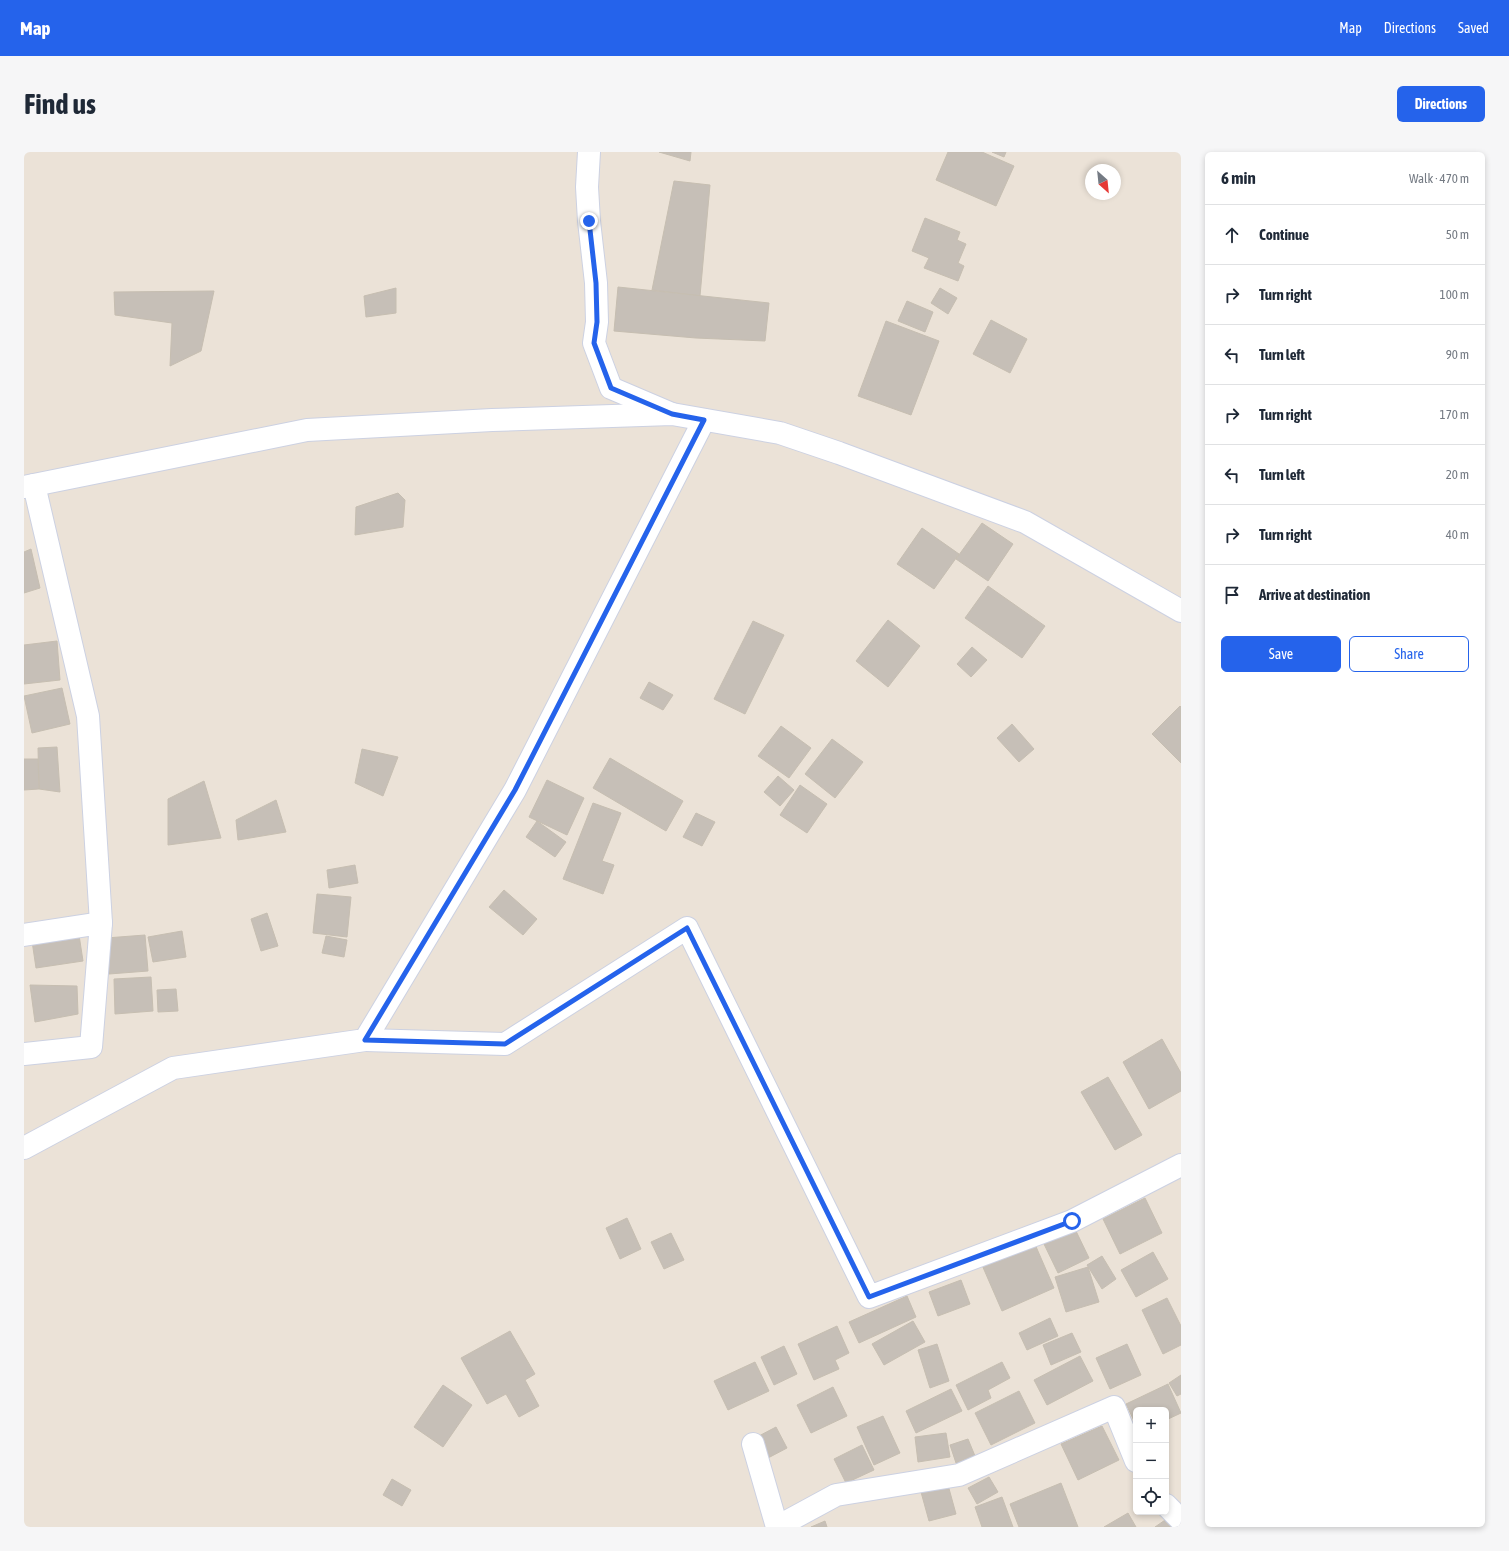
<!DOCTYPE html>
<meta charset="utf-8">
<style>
body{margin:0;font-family:"Asap Condensed",sans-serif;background:#f6f6f7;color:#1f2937}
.controls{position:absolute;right:12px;bottom:12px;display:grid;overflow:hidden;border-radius:6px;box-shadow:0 2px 6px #0003}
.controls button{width:36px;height:36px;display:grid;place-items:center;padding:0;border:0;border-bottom:1px solid #e0e1e3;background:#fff;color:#1f2937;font:20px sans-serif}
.compass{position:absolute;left:1061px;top:12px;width:36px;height:36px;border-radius:50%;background:#fff;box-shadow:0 2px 6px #0003;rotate:153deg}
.stop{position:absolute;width:12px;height:12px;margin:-9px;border:3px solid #2563eb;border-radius:50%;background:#fff}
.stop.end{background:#2563eb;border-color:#fff;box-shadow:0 1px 4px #0008}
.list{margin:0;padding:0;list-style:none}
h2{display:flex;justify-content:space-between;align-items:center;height:52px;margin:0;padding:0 16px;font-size:17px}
h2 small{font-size:13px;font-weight:400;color:#747a83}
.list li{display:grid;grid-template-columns:26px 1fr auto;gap:12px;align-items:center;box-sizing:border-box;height:60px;padding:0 16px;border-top:1px solid #e0e1e3}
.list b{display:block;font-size:15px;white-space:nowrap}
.list em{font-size:13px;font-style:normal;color:#747a83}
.actions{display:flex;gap:8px;padding:12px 16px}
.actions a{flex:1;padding:9px 0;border:1px solid #2563eb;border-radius:6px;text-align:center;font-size:14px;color:#2563eb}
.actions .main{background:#2563eb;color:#fff}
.icon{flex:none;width:22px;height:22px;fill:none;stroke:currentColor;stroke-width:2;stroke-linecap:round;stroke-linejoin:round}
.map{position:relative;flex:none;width:1157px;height:1375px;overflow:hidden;border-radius:6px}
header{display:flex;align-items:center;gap:24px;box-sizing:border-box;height:56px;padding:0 20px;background:#2563eb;color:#fff}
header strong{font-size:19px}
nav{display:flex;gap:22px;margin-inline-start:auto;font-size:14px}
.intro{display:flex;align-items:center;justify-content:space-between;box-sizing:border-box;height:96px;padding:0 24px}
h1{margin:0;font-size:28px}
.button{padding:10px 18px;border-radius:6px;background:#2563eb;color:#fff;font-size:14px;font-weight:700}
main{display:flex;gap:24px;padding:0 24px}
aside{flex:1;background:#fff;border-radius:6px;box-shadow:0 2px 6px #0003}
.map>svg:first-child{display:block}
.building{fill:#c6bfb7;stroke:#c6beb1}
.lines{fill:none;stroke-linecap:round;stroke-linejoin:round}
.minor-casing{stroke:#ccd1e2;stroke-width:24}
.tertiary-casing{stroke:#ccd1e2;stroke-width:24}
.minor{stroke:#fff;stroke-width:22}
.tertiary{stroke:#fff;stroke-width:22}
.route{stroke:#2563eb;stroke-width:5}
</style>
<header>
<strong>Map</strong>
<nav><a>Map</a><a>Directions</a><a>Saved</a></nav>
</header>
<div class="intro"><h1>Find us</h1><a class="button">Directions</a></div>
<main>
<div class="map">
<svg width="1157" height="1375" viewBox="0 0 1157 1375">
<rect width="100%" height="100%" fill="#ebe2d7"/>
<g class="building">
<polygon points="635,0 667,0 666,9"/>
<polygon points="924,0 958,0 990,14 972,54 912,28"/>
<polygon points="968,0 982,0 980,5"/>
<polygon points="650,29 686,33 676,144 628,138"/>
<polygon points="901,66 936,80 933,88 942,92 934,111 940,114 934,129 900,116 905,106 888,99"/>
<polygon points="594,135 745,151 741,189 672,186 590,179"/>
<polygon points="372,136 372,161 342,165 340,144"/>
<polygon points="916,136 933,146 924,162 907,151"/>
<polygon points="190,139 177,199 146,214 148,171 91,163 90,140"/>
<polygon points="883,149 909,160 901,180 874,169"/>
<polygon points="967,168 1003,187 986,221 949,202"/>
<polygon points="862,169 915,189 887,263 834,244"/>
<polygon points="374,341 381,348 379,375 331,383 332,355"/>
<polygon points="958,371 989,392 964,429 932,407"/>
<polygon points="898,376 935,402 910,437 873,412"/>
<polygon points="7,397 16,436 0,441 0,400"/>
<polygon points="964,434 1021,474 998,506 941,466"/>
<polygon points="864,468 896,494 864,535 832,509"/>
<polygon points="729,469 760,483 721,562 690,547"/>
<polygon points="33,489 36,528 0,532 0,493"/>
<polygon points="948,495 963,508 947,525 933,512"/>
<polygon points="625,530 649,543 639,558 616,546"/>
<polygon points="38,536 46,572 8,581 0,544"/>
<polygon points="1156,554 1157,555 1157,611 1128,582"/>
<polygon points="988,572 1010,597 995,610 973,586"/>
<polygon points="757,574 787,596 765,626 734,604"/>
<polygon points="808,587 839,610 811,646 781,622"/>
<polygon points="33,595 36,640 15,637 14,596"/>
<polygon points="338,597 374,605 359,644 331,631"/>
<polygon points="586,606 659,649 642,679 569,636"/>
<polygon points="0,607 14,607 15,637 0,638"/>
<polygon points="754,624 770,638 756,654 740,640"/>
<polygon points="523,628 560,646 543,683 505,665"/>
<polygon points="180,629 197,686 144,693 144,647"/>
<polygon points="776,633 803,652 783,681 756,663"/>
<polygon points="252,648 262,680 214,688 212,668"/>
<polygon points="569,651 597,661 578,709 590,713 579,742 539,727"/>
<polygon points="672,661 691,670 678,694 659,685"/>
<polygon points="513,669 542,690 531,705 502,685"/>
<polygon points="331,713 334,731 305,736 303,718"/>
<polygon points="480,738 513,767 499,783 465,755"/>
<polygon points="293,742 327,745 323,785 289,781"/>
<polygon points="243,761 254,794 237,799 227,767"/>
<polygon points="158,779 162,805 129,810 124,785"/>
<polygon points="55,783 59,809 12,816 8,789"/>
<polygon points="121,783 124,819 85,822 82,786"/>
<polygon points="302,784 323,788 320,805 298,801"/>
<polygon points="127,825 129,859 91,862 90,827"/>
<polygon points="6,833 53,834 54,862 11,870"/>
<polygon points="152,837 154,859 134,860 133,838"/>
<polygon points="1138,887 1157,921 1157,939 1125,957 1099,910"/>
<polygon points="1084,925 1118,983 1091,998 1057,940"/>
<polygon points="1121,1046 1138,1081 1096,1102 1079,1067"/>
<polygon points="603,1066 617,1097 596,1107 582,1076"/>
<polygon points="1051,1077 1065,1106 1034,1121 1020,1092"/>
<polygon points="647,1081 660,1108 640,1117 627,1090"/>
<polygon points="1010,1090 1030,1136 978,1159 958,1113"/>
<polygon points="1129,1100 1144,1127 1112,1145 1097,1118"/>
<polygon points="1078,1104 1092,1127 1078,1137 1063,1113"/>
<polygon points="1064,1115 1075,1150 1042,1160 1031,1125"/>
<polygon points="937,1128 946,1152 914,1164 905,1140"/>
<polygon points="883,1144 892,1165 835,1191 825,1170"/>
<polygon points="1143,1146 1157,1174 1157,1193 1139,1202 1118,1158"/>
<polygon points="1026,1166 1034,1184 1003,1198 995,1181"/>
<polygon points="889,1169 901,1190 860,1213 848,1192"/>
<polygon points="813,1174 825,1201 811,1208 815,1217 790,1228 774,1192"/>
<polygon points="486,1179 511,1222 501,1228 515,1254 495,1265 482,1242 463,1252 437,1206"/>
<polygon points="1048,1181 1057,1200 1027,1213 1019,1193"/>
<polygon points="913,1192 925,1229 906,1236 894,1198"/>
<polygon points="1103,1192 1117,1223 1086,1237 1072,1206"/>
<polygon points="760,1194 773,1222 750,1233 737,1205"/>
<polygon points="1056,1204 1069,1229 1023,1253 1010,1228"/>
<polygon points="731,1210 745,1239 704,1258 690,1229"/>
<polygon points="978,1210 986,1226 964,1238 967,1246 944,1258 932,1233"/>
<polygon points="1157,1223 1157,1242 1153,1244 1145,1231"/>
<polygon points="1144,1232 1157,1261 1142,1268 1142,1258 1112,1258 1112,1273 1102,1252"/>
<polygon points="419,1233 448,1253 419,1295 390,1275"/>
<polygon points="809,1235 823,1264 787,1281 773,1253"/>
<polygon points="927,1237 938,1259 892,1281 882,1259"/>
<polygon points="995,1239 1011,1271 967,1293 951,1261"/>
<polygon points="859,1264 876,1301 850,1313 833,1275"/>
<polygon points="1078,1274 1095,1308 1054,1328 1037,1292"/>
<polygon points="752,1275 763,1296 744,1306 733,1285"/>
<polygon points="922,1281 926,1305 894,1310 891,1285"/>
<polygon points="944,1287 951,1304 932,1311 926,1293"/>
<polygon points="838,1293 850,1318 822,1331 810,1307"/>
<polygon points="965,1325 974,1340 953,1352 944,1336"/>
<polygon points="368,1327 387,1338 378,1354 359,1343"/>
<polygon points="1037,1331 1054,1375 995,1375 986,1352"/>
<polygon points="924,1333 932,1362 905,1369 897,1340"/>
<polygon points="978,1345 989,1375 958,1375 951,1355"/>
<polygon points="1104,1361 1112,1375 1080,1375"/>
<polygon points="1144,1366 1150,1375 1131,1375"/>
<polygon points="801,1369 803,1375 787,1375"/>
</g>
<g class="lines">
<defs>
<g id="minor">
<polyline points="565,0 563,35 565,69 572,131 573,170 570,191 587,236 648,262"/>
<polyline points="10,333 64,564 77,771"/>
<polyline points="0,783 77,771 67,895 0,902"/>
<polyline points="341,888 481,892 663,776 845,1145 1048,1069 1157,1013"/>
<polyline points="0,996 149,916 341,888 491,638 680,268"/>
<polyline points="729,1292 753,1375"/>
<polyline points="1142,1353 1157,1368"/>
<polyline points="753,1375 812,1343 935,1323 1090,1255 1112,1309"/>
</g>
<polyline id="tertiary" points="0,335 283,278 468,268 648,262 756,281 815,301 1001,370 1157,459"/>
</defs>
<use href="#minor" class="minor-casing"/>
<use href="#tertiary" class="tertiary-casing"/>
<use href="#minor" class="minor"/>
<use href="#tertiary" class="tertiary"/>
</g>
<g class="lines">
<polyline class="route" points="565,69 572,131 573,170 570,191 587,236 648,262 680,268 491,638 341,888 481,892 663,776 845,1145 1048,1069"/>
</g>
</svg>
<div class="controls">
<button>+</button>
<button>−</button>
<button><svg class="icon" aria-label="locate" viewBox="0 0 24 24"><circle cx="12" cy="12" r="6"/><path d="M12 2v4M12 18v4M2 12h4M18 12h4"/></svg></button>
</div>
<svg class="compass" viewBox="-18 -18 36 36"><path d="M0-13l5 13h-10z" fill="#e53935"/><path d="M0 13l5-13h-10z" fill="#747a83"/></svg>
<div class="stop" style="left:1048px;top:1069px"></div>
<div class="stop end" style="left:565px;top:69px"></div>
</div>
<aside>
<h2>6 min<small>Walk · 470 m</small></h2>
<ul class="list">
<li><svg class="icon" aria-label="ahead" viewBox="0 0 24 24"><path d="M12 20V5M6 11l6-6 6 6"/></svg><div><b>Continue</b></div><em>50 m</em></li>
<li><svg class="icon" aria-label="right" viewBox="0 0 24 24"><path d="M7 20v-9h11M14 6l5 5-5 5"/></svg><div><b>Turn right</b></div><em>100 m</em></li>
<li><svg class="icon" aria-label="left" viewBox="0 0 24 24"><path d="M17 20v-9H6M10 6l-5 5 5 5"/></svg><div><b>Turn left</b></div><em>90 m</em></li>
<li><svg class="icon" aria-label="right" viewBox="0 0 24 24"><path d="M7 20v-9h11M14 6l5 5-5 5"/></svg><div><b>Turn right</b></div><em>170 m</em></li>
<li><svg class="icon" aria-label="left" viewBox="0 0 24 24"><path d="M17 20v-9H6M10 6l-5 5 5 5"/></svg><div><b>Turn left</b></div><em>20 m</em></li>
<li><svg class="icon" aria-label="right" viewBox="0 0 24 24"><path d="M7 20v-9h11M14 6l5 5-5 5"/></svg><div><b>Turn right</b></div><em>40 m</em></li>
<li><svg class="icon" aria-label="arrive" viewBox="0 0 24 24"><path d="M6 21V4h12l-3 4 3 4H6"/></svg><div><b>Arrive at destination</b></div></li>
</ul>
<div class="actions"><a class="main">Save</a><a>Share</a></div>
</aside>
</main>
